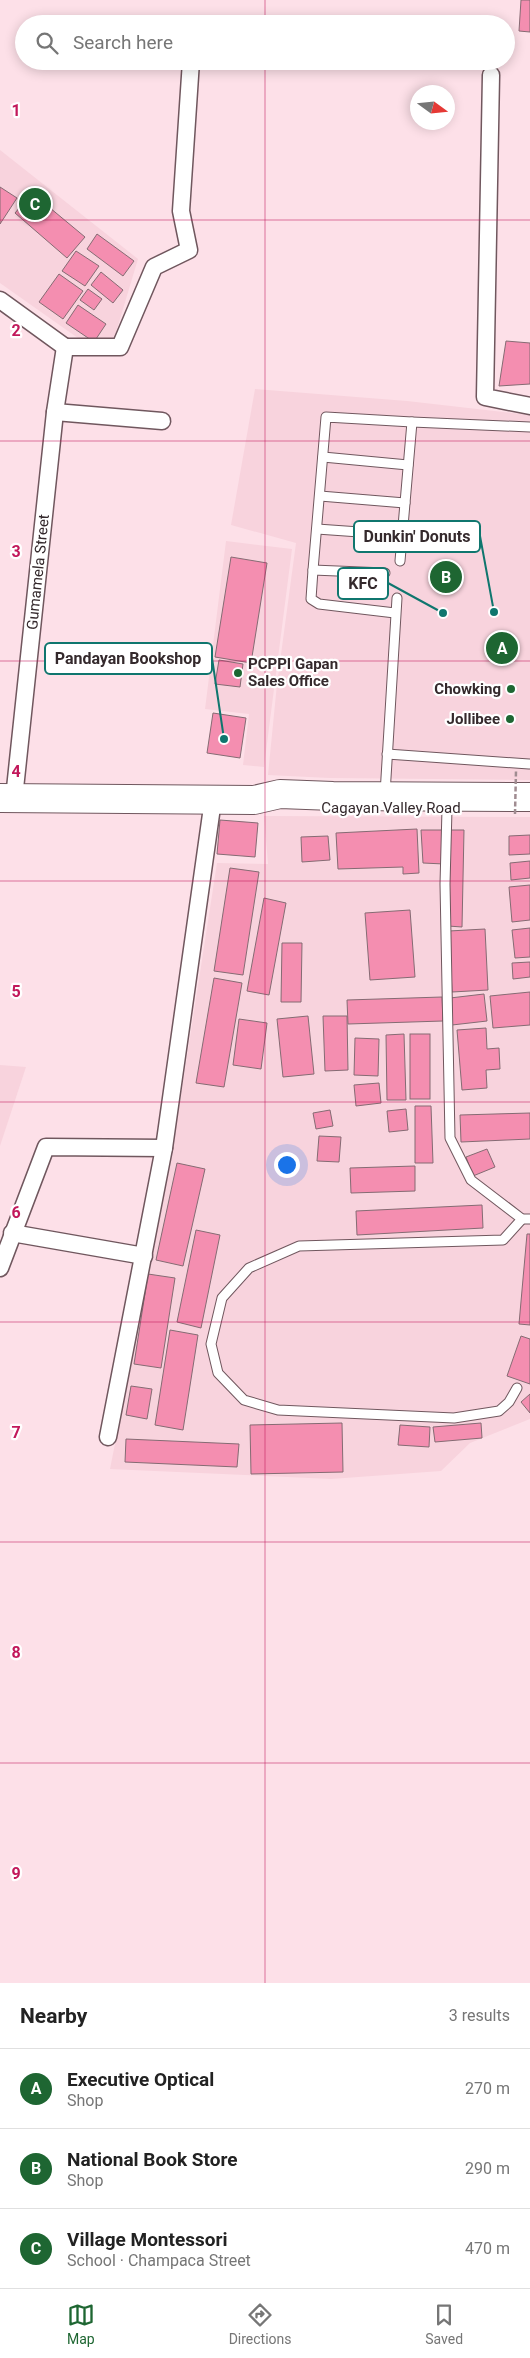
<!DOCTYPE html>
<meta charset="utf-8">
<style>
body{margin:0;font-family:Roboto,sans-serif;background:#f6f6f6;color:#222}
.compass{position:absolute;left:410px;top:85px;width:45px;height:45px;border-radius:50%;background:#fff;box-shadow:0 2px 12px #0003;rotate:105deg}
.you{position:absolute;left:286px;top:1164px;width:18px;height:18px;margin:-12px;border:4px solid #fff;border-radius:50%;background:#1a73e8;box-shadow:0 0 0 8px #1a73e833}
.badge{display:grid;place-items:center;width:32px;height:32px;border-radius:50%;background:#1e6632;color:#fff;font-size:16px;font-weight:700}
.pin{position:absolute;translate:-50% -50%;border:2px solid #fff;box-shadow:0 1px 5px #0006}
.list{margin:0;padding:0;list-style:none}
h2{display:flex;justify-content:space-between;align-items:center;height:65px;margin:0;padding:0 20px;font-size:21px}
h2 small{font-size:16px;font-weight:400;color:#767676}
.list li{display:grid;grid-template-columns:32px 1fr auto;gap:15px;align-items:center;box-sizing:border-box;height:80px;padding:0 20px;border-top:1px solid #e0e0e0}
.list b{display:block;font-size:19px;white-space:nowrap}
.list p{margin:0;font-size:16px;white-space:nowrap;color:#767676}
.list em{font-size:16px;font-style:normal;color:#767676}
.icon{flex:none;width:28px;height:28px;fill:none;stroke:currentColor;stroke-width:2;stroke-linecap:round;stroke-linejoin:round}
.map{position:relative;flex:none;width:530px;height:1983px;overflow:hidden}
.search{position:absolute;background:#fff;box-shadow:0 2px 12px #0003;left:15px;right:15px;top:15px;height:55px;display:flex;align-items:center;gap:12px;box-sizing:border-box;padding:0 18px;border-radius:28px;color:#767676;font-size:19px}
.sheet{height:305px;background:#fff}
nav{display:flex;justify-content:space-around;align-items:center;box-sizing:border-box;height:70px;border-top:1px solid #e0e0e0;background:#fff;font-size:14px;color:#767676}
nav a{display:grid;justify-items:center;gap:2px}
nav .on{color:#1e6632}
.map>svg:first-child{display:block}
.built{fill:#f8d3dd}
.building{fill:#f48eb0;stroke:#856b73}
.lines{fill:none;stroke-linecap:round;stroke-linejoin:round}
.service-casing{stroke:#70575e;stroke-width:11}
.minor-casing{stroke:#70575e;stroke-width:19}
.trunk-casing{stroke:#70575e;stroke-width:30}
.service{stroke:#fff;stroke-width:9}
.minor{stroke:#fff;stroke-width:16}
.trunk{stroke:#fff;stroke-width:28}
.path-bridge{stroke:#a08c91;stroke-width:2.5;stroke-dasharray:5 2.5;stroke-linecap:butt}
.grid{fill:none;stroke:#c2185b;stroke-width:1;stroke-opacity:0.55}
.poi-dot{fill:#1e6632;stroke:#fff;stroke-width:2}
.labels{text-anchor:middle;stroke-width:4.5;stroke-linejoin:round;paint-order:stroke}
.street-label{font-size:15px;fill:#34292c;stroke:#fff}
.poi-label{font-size:15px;font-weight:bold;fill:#34292c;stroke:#fff;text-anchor:end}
.grid-label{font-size:16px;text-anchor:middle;font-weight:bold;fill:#c2185b;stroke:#fff;stroke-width:4.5;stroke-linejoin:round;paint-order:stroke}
.leader{fill:none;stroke:#0f766e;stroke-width:2}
.callout-dot{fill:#0f766e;stroke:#fff;stroke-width:2}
.callout{fill:#fff;stroke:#0f766e;stroke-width:2}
.callout-label{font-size:16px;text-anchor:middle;font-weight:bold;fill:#34292c}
</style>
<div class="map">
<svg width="530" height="1983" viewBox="0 0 530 1983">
<rect width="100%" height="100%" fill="#fde0e8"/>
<g class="built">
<polygon points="0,150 138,259 114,339 85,343 0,283"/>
<polygon points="255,389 407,401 530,415 530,780 329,778 268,775 277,684 296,543 231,525"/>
<polygon points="226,541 292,549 264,767 243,765 249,714 205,709"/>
<polygon points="264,816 530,817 530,1419 470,1443 441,1471 331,1479 110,1469 171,1160 217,863 268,864"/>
<polygon points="0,1065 26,1067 0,1146"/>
</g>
<g class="building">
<polygon points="521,0 530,0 530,32 519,31"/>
<polygon points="0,187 17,198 0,224"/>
<polygon points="32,193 85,237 67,258 15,213"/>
<polygon points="97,234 134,261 123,276 87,249"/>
<polygon points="76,251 99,266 85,286 62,271"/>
<polygon points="101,272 123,290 113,303 91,285"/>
<polygon points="59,274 83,291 63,319 39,302"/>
<polygon points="88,289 102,299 94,310 80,300"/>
<polygon points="78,305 106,324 94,342 66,323"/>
<polygon points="506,341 530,343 530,384 499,386"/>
<polygon points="231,557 267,563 251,663 215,657"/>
<polygon points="219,660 243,664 240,687 215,684"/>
<polygon points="213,713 246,718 240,758 207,753"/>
<polygon points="220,820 258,823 255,857 217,854"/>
<polygon points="417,829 419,873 403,874 403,867 338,869 336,833"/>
<polygon points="421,830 443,830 444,864 423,863"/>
<polygon points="450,830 464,830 462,927 448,926"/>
<polygon points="530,835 530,854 509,855 509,836"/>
<polygon points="328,836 330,860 302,862 301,837"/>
<polygon points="530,861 530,878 511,880 510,863"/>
<polygon points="230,868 259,872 243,975 214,971"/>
<polygon points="530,885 530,920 512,922 509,887"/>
<polygon points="264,898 286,903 269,995 247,991"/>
<polygon points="410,910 415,977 370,980 365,913"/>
<polygon points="530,928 530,957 515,958 512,930"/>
<polygon points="485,929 488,990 452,992 449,931"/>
<polygon points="282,943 302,943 301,1002 281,1002"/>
<polygon points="530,962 530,977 513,979 512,963"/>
<polygon points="214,978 242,983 224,1087 196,1083"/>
<polygon points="530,992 530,1025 493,1028 490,996"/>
<polygon points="484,994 487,1021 452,1025 450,998"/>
<polygon points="442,997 443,1021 348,1024 347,1000"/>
<polygon points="308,1016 314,1074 283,1077 277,1019"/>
<polygon points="323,1016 347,1016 348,1070 325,1071"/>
<polygon points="239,1019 267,1023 261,1069 233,1065"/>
<polygon points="486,1028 487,1049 499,1048 500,1069 486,1070 487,1088 462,1090 457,1030"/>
<polygon points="404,1034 406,1100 387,1100 386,1035"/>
<rect x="410" y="1034" width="20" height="65"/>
<polygon points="355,1038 379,1039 378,1076 354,1075"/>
<polygon points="379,1083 381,1103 356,1106 354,1085"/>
<polygon points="415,1106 431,1106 433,1163 415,1163"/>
<polygon points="406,1109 408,1130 389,1132 387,1111"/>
<polygon points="330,1110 333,1126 316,1129 313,1113"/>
<polygon points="530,1113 530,1139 461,1142 460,1115"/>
<polygon points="319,1136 341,1137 339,1162 317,1161"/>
<polygon points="487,1149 495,1167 473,1176 466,1157"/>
<polygon points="177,1163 205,1169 183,1266 156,1260"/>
<polygon points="415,1166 415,1191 351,1193 350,1168"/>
<polygon points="482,1205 483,1228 357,1235 356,1211"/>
<polygon points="196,1230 220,1235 201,1328 177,1322"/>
<polygon points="527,1234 530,1234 530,1325 519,1324"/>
<polygon points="148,1274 175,1278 161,1368 134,1364"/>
<polygon points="170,1330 198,1335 183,1430 155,1425"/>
<polygon points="521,1336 530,1339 530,1384 507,1376"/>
<polygon points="131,1386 152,1389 147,1419 126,1415"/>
<polygon points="530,1394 530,1413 521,1402"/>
<polygon points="342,1423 343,1472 251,1474 250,1425"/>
<polygon points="481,1423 482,1438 435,1442 433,1427"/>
<polygon points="400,1425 430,1427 429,1447 398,1445"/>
<polygon points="126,1439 239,1444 237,1467 125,1462"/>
</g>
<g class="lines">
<defs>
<g id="service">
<polyline points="323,457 408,465"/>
<polyline points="320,496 405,503"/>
<polyline points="317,529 402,535"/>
<polyline points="400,561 412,422 530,427"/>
<polyline points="313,570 326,417 412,422"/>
<polyline points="385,573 313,570 311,599 319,604 395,613"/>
<polyline points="387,754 529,764"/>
<polyline points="385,794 397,598"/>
<polyline points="447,809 445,884 450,1138 471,1180 522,1219 530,1219"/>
<polyline points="517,1388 509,1402 499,1411 454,1418 278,1410 244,1400 218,1373 211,1344 222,1298 249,1268 299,1246 503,1240 522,1219"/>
</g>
<g id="minor">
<polyline points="491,75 485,397 530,406"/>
<polyline points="0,300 65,347"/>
<polyline points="65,347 120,347 154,267 189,250 181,211 191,61"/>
<polyline points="55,412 162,421"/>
<polyline points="14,798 55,412 65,347"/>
<polyline points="12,1233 144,1256"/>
<polyline points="0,1268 46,1147 164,1148"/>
<polyline points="108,1437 164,1148 213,800"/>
</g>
<polyline id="trunk" points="0,798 254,800 280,794 333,796 530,797"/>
</defs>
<use href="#service" class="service-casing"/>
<use href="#minor" class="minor-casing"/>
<use href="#trunk" class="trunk-casing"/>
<use href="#service" class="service"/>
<use href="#minor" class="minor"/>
<use href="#trunk" class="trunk"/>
<polyline class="path-bridge" points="515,814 516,771"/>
</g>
<path class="grid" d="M265 0V24M265 61V1983M0 220H530M0 441H530M0 661H530M0 881H530M0 1102H530M0 1322H530M0 1542H530M0 1763H530"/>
<g class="poi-dot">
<circle cx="238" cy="673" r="5"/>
<circle cx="511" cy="689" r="5"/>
<circle cx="510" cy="719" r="5"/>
</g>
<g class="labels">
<g class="street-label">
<text transform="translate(38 572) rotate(-84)" y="5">Gumamela Street</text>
<text x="391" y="813">Cagayan Valley Road</text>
</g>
<g class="poi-label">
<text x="248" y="669" text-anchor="start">PCPPI Gapan<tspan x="248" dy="17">Sales Office</tspan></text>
<text x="501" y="694">Chowking</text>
<text x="500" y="724">Jollibee</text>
</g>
</g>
<g class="grid-label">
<text x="16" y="116">1</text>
<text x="16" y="336">2</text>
<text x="16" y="557">3</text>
<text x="16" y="777">4</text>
<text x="16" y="997">5</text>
<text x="16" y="1218">6</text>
<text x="16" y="1438">7</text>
<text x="16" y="1658">8</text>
<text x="16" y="1879">9</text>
</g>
<path class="leader" d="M494 612L480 536M443 613L388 583M224 739L212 658"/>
<g class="callout-dot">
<circle cx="494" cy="612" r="5"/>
<circle cx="443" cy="613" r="5"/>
<circle cx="224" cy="739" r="5"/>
</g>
<g class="callout">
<rect x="354" y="521" width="126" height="31" rx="5"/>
<rect x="338" y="568" width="50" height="31" rx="5"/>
<rect x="45" y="643" width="167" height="31" rx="5"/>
</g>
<g class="callout-label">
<text x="417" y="542">Dunkin' Donuts</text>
<text x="363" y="589">KFC</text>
<text x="128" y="664">Pandayan Bookshop</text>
</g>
</svg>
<svg class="compass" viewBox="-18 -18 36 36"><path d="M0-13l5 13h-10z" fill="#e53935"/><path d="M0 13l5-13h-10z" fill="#767676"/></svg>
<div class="you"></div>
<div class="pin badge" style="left:502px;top:648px">A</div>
<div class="pin badge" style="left:446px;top:577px">B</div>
<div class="pin badge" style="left:35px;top:204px">C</div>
<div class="search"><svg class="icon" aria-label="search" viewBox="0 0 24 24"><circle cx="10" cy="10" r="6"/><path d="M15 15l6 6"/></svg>Search here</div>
</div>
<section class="sheet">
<h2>Nearby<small>3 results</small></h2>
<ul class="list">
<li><span class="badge">A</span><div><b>Executive Optical</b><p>Shop</p></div><em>270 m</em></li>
<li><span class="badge">B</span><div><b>National Book Store</b><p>Shop</p></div><em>290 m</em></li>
<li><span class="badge">C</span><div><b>Village Montessori</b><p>School · Champaca Street</p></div><em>470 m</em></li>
</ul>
</section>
<nav>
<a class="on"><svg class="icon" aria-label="map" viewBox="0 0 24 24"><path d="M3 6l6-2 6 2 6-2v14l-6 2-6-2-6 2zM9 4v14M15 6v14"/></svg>Map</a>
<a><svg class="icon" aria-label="directions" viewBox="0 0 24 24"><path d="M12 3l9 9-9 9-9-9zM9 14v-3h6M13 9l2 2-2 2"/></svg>Directions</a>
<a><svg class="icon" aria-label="saved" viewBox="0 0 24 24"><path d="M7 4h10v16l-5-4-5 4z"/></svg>Saved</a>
</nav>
